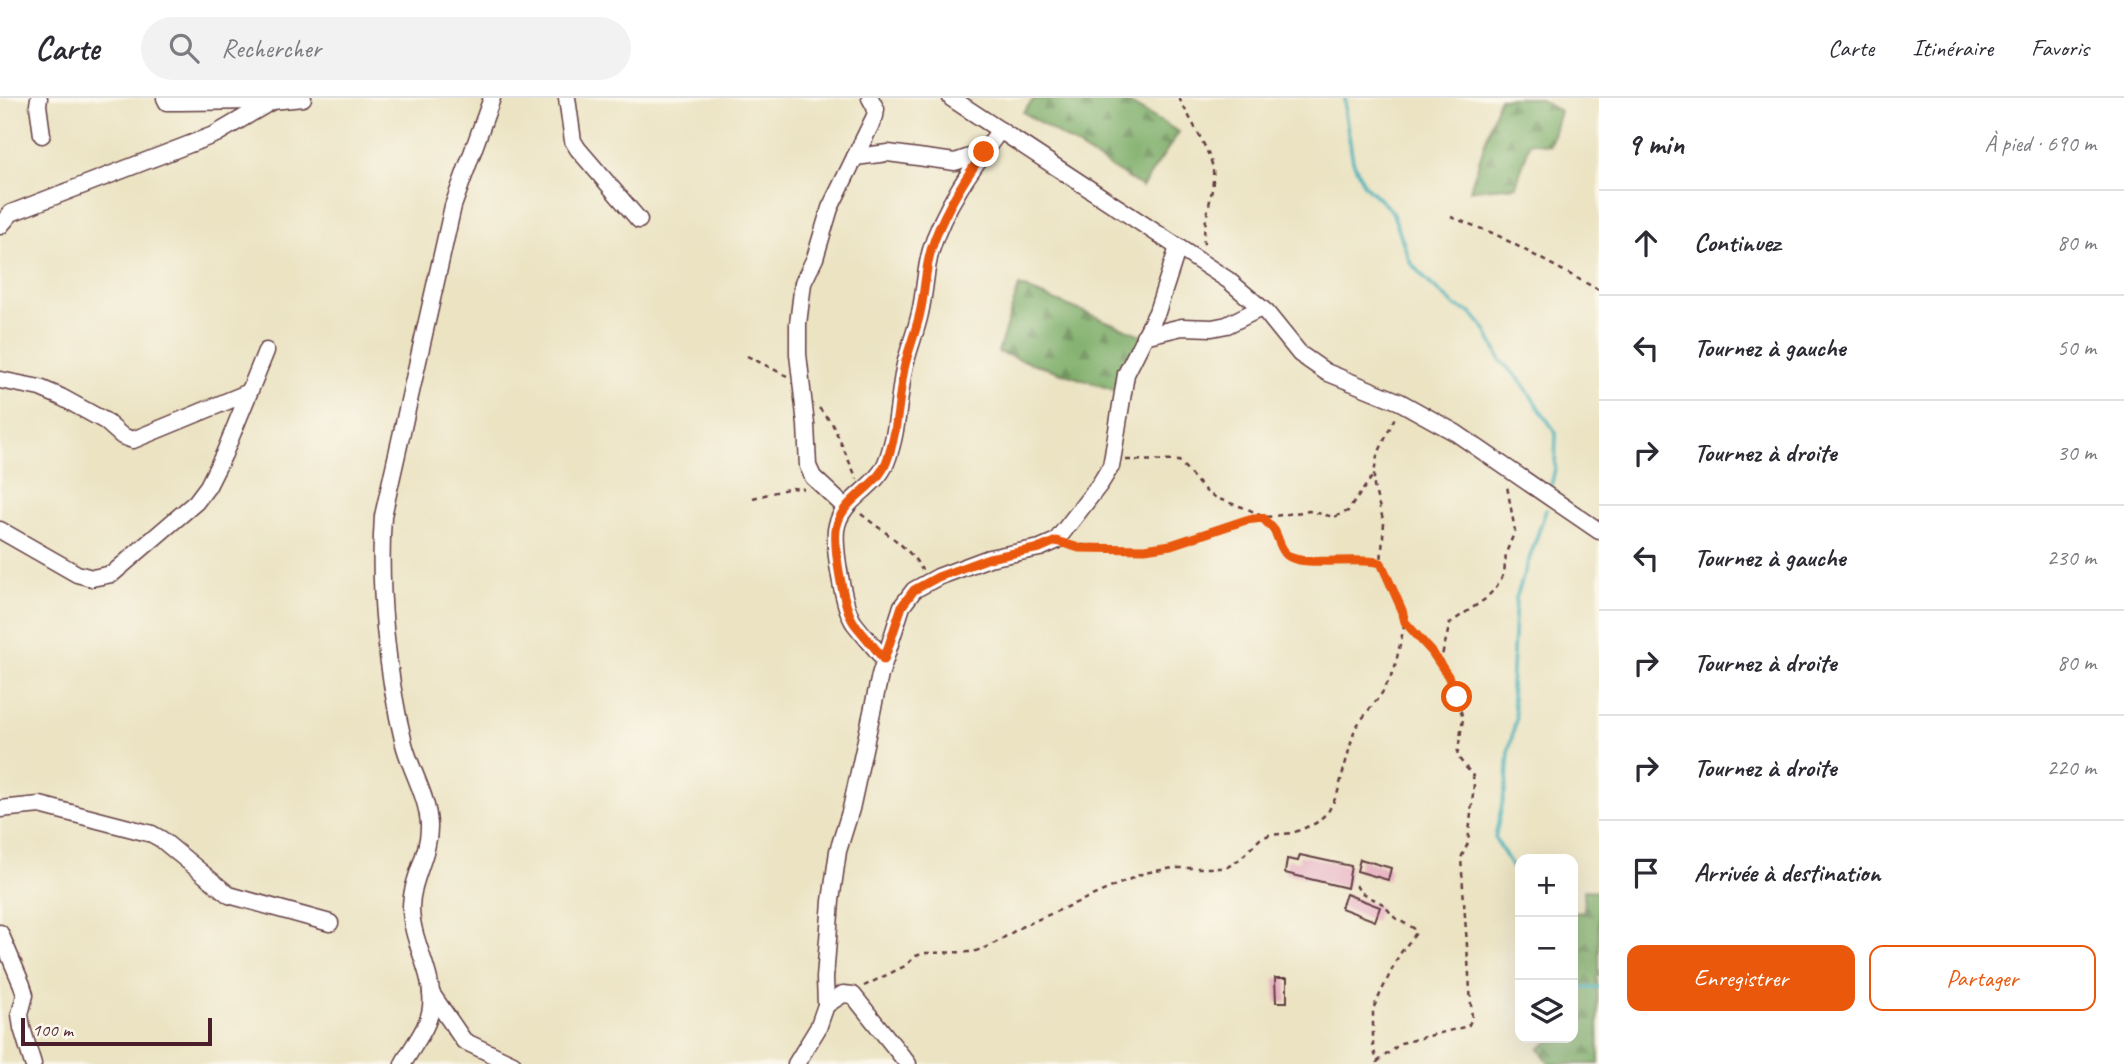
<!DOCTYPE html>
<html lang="fr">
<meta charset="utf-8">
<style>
body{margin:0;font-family:Caveat,sans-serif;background:#f2f2f3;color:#2b2b33}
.controls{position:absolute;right:21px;bottom:21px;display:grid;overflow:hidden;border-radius:14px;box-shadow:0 7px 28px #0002}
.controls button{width:63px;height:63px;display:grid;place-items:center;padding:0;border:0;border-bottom:2px solid #e1e1e2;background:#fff;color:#2b2b33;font:35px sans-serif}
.scale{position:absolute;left:21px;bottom:18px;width:191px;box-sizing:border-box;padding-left:7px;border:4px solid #4a1f2b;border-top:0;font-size:19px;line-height:24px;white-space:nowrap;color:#4a1f2b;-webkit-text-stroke:5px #fbf7ec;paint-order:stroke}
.stop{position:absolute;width:21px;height:21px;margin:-16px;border:5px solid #ea580c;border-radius:50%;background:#fff}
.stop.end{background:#ea580c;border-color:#fff;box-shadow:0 2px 7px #0008}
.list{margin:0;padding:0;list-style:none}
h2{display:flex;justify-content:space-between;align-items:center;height:91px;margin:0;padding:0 28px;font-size:30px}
h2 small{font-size:23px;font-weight:400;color:#7c7c81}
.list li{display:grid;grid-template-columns:46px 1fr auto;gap:21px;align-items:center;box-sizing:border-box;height:105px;padding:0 28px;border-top:2px solid #e1e1e2}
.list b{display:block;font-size:26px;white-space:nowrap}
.list em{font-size:23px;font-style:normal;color:#7c7c81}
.actions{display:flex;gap:14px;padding:21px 28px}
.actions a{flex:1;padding:16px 0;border:2px solid #ea580c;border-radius:14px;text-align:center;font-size:24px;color:#ea580c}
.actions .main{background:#ea580c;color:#fff}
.icon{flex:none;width:38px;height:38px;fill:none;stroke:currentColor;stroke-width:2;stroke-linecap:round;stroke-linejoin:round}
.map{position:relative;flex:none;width:1599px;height:966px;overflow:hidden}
header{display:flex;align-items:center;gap:42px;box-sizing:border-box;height:98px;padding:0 35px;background:#fff;border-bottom:2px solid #e1e1e2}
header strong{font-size:33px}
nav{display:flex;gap:38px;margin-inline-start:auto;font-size:24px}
.search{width:490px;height:63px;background:#f2f2f3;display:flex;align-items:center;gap:18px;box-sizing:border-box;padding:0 24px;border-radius:38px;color:#7c7c81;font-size:26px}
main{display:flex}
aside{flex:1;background:#fff}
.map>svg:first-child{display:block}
.forest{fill:url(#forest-firs);stroke:#626648;stroke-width:2}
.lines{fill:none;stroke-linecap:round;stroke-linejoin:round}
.stream{stroke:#3cadb6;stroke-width:3.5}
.building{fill:#e6adbf}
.minor-casing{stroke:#623c42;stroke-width:19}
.path{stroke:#623c42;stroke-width:2.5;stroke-dasharray:5 5;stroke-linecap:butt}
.minor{stroke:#fff;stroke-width:16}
.route{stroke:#ea580c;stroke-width:9}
</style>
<header>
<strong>Carte</strong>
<div class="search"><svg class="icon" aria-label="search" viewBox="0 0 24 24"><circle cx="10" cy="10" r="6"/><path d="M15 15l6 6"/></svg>Rechercher</div>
<nav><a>Carte</a><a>Itinéraire</a><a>Favoris</a></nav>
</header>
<main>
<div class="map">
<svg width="1599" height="966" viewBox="0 0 1599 966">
<defs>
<pattern id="forest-firs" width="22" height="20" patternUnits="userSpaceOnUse" patternTransform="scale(1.75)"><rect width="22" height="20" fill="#7aac66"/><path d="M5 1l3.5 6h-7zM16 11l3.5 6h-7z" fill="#668b54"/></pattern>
</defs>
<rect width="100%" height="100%" fill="#fbf7ec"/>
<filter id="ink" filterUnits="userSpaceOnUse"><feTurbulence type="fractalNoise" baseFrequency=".0143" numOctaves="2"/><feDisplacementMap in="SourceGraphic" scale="14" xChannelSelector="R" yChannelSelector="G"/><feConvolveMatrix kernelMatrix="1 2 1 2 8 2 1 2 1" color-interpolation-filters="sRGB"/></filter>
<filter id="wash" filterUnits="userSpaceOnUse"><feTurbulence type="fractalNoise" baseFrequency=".00686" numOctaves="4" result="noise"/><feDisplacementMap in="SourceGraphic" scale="28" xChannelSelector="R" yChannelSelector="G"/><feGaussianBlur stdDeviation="1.57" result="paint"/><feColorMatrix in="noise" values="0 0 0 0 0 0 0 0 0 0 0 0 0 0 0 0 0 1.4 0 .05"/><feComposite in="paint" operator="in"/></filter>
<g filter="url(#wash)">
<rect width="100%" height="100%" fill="#ebe3c2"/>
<g class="forest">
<polygon points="1035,0 1120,0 1179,34 1142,89 1023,14"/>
<polygon points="1499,0 1537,0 1560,13 1550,47 1530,44 1516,88 1470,92"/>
<polygon points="1019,188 1144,238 1123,295 998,254"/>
<polygon points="1584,792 1599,793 1599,877 1597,878 1599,966 1550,966 1539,951 1554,940 1573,940 1573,815 1584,814"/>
</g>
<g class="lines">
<g class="stream">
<polyline points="1345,0 1345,15 1353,63 1364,87 1392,113 1410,164 1426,182 1455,208 1472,215 1486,232 1501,263 1520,282 1556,335 1555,371 1551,388"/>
<polyline points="1520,782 1495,740 1507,683 1509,652 1516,621 1511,590 1516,500 1546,412"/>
<polyline points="1573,891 1599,889"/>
</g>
</g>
<g id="blocks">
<g class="building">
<polygon points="1300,757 1351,768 1347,790 1285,775 1287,761 1298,763"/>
<polygon points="1360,761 1391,770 1388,782 1357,773"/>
<polygon points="1346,796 1380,809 1375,823 1341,810"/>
<polygon points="1275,880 1287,880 1287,904 1276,904"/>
</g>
</g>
</g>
<g filter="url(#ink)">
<use href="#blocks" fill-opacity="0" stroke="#623c42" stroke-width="2"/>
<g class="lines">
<defs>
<g id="minor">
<polyline points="39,0 38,7 42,37"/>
<polyline points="165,0 167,4 179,4 272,3 303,0"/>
<polyline points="567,0 573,43 578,51 639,122"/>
<polyline points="951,0 1228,182 1266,214 1300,256 1326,274 1400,304 1456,335 1599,433"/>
<polyline points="855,59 875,18 876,11 870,0"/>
<polyline points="0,128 11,115 216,36 272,3"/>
<polyline points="1144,238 1182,229 1212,230 1227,227 1261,210"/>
<polyline points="0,282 40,290 61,299 105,323 122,338 133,342 247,295"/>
<polyline points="845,409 813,379 808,368 806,327 798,256 798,226 803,185 815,160 830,110 855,59 888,55 955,64 984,54"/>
<polyline points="0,432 77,476 92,480 112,476 196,404 208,388 224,356 266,253"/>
<path d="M884 562C875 549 864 538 854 525 843 509 834 451 836 432 840 401 875 392 886 365 898 335 898 302 904 271 908 252 916 234 920 215 925 194 925 172 931 152 944 108 973 69 1000 32"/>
<polyline points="0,711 40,707 152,736 161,741 229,797 330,825"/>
<polyline points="0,835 22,887 25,897 20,916 22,930 33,966"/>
<polyline points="431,895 464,943 513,966"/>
<polyline points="826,907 843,896 853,897 908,966"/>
<path d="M403 966C412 948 429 930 431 909 435 876 411 844 411 810 411 781 430 756 429 727 428 699 411 673 404 646 387 576 378 490 383 418L453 108 492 0"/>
<polyline points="796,966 818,930 826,907 825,880 831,803 838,753 851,711 880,577 902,508 914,492 938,479 989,460 1040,450 1056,443 1100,386 1111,368 1113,357 1126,276 1157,214 1178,149"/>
</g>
</defs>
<use href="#minor" class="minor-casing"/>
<g class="path">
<path d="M1179 0C1187 16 1211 55 1213 71 1215 97 1202 121 1204 149"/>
<polyline points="1451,119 1495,136 1599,192"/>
<polyline points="747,258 787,278"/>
<polyline points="819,310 832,325 857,381"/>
<path d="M1126 362 1179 363C1186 370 1202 391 1208 395 1224 406 1246 407 1262 419 1274 429 1279 454 1289 459 1318 471 1352 456 1381 465"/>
<polyline points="753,400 791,390 804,391"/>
<path d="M861 416C883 434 908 447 922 472"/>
<polyline points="1071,447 1145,451 1171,447 1246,422 1309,413 1334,419 1348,413 1374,376"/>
<polyline points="1440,566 1450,525 1484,502 1495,491 1504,476 1506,455 1515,433 1507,388"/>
<polyline points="1356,787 1360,794 1383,806 1395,820 1415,831 1416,835 1399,857 1373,911 1373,947 1377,965"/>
<polyline points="864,888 905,868 916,858 924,855 973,854 990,848 1021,829 1144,775 1173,770 1226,770 1240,761 1260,741 1269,737 1293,735 1316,725 1328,714 1337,697 1355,630 1382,595 1394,573 1405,524"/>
<polyline points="1377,964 1401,945 1468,928 1472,921 1461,760 1468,745 1474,686 1473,678 1457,658 1463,621 1457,599 1448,578 1432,554 1405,524 1402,512 1381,465 1384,425 1374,389 1374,376 1377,358 1396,317"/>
</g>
<use href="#minor" class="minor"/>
</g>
</g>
<g class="lines" filter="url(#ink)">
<path class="route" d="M984 54C963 83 942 117 931 152 925 172 925 194 920 215 916 234 908 252 904 271 898 302 898 335 886 365 875 392 840 401 836 432 834 451 843 509 854 525 864 538 875 549 884 562L902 508 914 492 938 479 989 460 1040 450 1056 443 1079 450 1145 451 1171 447 1246 422 1263 420C1266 424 1271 428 1274 432 1279 440 1280 451 1287 457 1302 470 1358 458 1381 465L1402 512 1405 524 1432 554 1448 578 1457 599"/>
</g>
</svg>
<div class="controls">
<button>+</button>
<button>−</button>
<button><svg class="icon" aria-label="layers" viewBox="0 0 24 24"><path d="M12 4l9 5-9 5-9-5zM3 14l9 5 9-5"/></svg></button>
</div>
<div class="scale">100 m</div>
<div class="stop" style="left:1457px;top:599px"></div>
<div class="stop end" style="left:984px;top:54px"></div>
</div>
<aside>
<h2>9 min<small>À pied · 690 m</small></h2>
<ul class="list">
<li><svg class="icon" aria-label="ahead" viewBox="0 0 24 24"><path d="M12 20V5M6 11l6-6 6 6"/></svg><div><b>Continuez</b></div><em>80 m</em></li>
<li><svg class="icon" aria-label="left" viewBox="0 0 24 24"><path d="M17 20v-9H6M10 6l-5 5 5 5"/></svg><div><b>Tournez à gauche</b></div><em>50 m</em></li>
<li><svg class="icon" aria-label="right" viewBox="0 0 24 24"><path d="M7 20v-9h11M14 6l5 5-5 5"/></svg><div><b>Tournez à droite</b></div><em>30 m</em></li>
<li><svg class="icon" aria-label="left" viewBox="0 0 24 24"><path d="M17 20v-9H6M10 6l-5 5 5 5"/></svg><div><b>Tournez à gauche</b></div><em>230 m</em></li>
<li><svg class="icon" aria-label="right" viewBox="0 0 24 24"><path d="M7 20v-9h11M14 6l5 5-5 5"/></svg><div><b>Tournez à droite</b></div><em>80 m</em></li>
<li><svg class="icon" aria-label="right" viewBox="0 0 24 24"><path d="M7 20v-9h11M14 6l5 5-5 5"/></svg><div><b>Tournez à droite</b></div><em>220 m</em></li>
<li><svg class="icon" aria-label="arrive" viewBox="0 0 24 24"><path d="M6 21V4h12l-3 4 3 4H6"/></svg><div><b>Arrivée à destination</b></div></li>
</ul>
<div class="actions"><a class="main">Enregistrer</a><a>Partager</a></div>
</aside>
</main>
